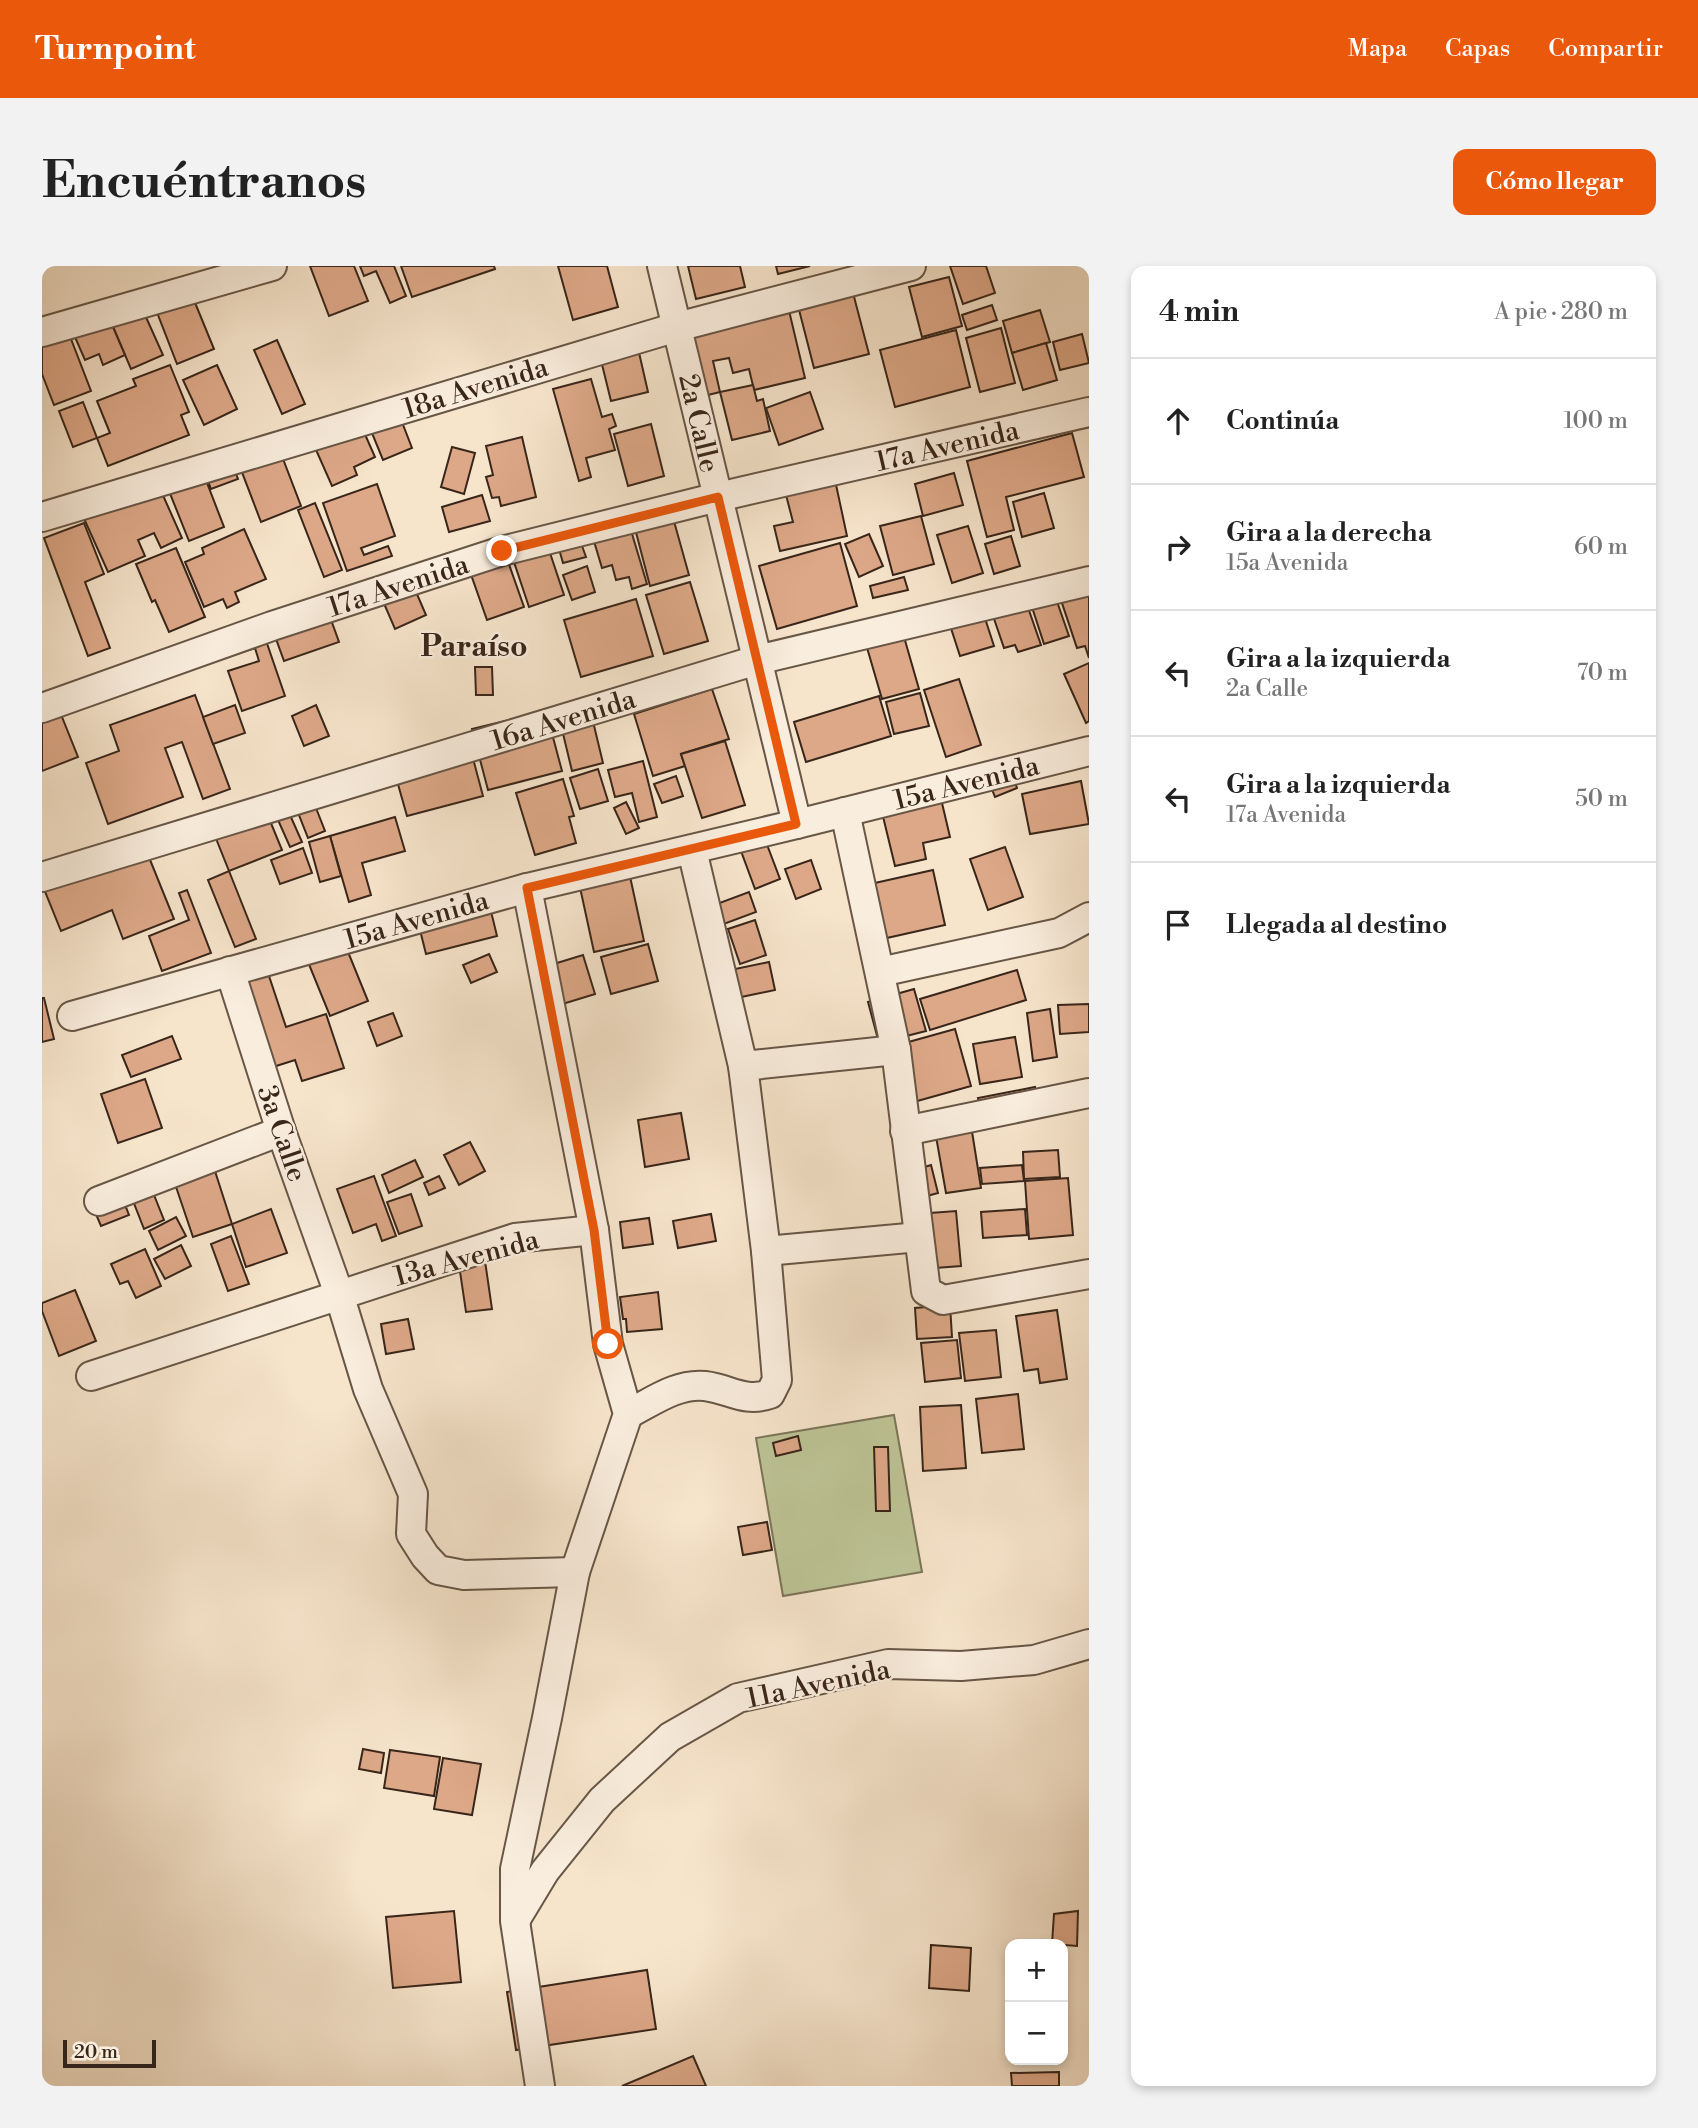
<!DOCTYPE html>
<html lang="es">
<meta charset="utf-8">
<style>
body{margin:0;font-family:"Libre Bodoni",serif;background:#f2f2f2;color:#222}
.controls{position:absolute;right:21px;bottom:21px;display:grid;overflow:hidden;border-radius:14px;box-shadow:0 4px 10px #0003}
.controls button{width:63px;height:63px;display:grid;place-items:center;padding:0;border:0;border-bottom:2px solid #e0e0e0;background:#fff;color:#222;font:35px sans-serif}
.scale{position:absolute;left:21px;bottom:18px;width:93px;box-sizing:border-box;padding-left:7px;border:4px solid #39261a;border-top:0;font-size:19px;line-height:24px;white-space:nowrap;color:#39261a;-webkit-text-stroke:5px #f9eddd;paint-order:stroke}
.stop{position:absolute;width:21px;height:21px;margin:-16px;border:5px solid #ea580c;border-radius:50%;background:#fff}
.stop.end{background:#ea580c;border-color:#fff;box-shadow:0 2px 7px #0008}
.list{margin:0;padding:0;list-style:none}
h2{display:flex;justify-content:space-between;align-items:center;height:91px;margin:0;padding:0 28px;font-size:30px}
h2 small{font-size:23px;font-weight:400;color:#767676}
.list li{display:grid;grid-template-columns:46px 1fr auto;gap:21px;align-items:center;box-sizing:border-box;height:126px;padding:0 28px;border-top:2px solid #e0e0e0}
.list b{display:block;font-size:26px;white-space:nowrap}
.list p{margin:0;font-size:23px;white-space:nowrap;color:#767676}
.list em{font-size:23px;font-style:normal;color:#767676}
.icon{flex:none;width:38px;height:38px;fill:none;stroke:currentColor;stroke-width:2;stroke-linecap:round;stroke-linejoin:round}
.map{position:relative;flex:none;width:1047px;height:1820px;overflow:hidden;border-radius:14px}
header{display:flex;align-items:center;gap:42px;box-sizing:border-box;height:98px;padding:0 35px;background:#ea580c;color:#fff}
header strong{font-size:33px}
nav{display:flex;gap:38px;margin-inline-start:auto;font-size:24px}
.intro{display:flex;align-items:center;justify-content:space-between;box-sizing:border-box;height:168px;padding:0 42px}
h1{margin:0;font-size:49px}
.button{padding:18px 32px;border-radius:14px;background:#ea580c;color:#fff;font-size:24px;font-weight:700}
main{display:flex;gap:42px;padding:0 42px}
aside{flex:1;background:#fff;border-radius:14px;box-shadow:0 4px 10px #0003}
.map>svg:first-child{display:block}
.green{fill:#bdc496;stroke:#7b7558;stroke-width:2}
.building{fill:#dda888;stroke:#39261a;stroke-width:2}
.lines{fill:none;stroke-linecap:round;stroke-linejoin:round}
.minor-casing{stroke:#685646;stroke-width:32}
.minor{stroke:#f9eddd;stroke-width:28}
.route{stroke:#ea580c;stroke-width:9}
.labels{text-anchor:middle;stroke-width:5;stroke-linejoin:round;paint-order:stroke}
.street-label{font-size:28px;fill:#39261a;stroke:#f9eddd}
.neighbourhood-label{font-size:30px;font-weight:bold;fill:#39261a;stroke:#f9eddd}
</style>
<header>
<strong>Turnpoint</strong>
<nav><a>Mapa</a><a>Capas</a><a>Compartir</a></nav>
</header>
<div class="intro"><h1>Encuéntranos</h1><a class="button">Cómo llegar</a></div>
<main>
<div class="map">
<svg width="1047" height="1820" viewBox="0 0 1047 1820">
<rect width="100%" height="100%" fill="#f6e4cb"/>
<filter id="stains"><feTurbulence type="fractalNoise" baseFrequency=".00286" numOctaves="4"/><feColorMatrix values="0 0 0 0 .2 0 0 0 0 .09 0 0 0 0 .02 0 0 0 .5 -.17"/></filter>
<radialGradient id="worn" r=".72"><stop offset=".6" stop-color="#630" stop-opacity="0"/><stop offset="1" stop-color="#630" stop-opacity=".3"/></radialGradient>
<polygon class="green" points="852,1149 880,1306 741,1330 714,1172"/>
<g class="building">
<polygon points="268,0 312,0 326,35 287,50"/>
<polygon points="318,0 352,0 364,30 348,37 334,5 322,10"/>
<polygon points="359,0 452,0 453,3 370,31"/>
<polygon points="516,0 565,0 576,41 531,54"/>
<polygon points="646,0 698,0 703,21 654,33"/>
<polygon points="734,0 768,0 736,8"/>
<polygon points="908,0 944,0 953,27 921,38"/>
<polygon points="907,11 920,60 880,71 867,21"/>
<polygon points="147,22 172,83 135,98 111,36"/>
<polygon points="810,23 827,88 772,102 755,36"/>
<polygon points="744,32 763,112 712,124 707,103 691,107 687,92 671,95 678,126 654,132 636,58"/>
<polygon points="950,39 955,54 925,64 920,49"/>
<polygon points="99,40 121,89 89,103 65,47"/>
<polygon points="998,44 1008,76 970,87 961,55"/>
<polygon points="65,47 83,89 61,99 57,88 43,94 29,62"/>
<polygon points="24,60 49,125 12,139 0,108 0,69"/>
<polygon points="959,62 973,117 938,126 924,72"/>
<polygon points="914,64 928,121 853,141 838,84"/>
<polygon points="1040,68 1047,97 1018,104 1011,76"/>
<polygon points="593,69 606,126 569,135 555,78"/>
<polygon points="235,74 263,138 240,148 212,84"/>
<polygon points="1004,77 1015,114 981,124 970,87"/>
<polygon points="128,99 147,146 139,149 147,169 66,200 55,172 68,167 55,135 94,120 91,113"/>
<polygon points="175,99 195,143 162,159 141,114"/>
<polygon points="549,113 560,151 570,148 574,160 567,163 573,184 544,192 549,211 537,215 511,123"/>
<polygon points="711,119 715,135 721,133 728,165 690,174 678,126"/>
<polygon points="768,126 781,163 737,179 724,142"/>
<polygon points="41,136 55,172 31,181 17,145"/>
<polygon points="353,138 370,182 341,194 323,150"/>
<polygon points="314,148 333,191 312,201 315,209 290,220 267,168"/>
<polygon points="609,158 622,210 586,220 572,168"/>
<polygon points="1030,167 1042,211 964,231 972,264 945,271 925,195"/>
<polygon points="480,171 494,231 459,240 457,231 450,232 444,211 451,209 444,180"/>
<polygon points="233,172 259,240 219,256 193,188"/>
<polygon points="410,181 433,187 422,228 399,221"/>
<polygon points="187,189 196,213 169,223 160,200"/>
<polygon points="157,196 182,261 147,275 121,210"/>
<polygon points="111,207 140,272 119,282 112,267 96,274 103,290 66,306 39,246"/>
<polygon points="912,207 921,239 881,250 873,218"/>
<polygon points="793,214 805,270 738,285 732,260 751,256 743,225"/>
<polygon points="335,218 353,270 319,282 322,289 346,280 350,290 305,305 281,237"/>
<polygon points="1002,227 1012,262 980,271 971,236"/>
<polygon points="440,229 448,255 407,266 400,241"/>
<polygon points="273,237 300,304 282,311 256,244"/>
<polygon points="628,241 647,309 608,320 590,251"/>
<polygon points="879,250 892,298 851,309 838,260"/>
<polygon points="42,257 62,308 43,316 68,382 46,390 2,272"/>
<polygon points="926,260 941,307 910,317 895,269"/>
<polygon points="588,261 605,318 590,323 587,311 574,314 570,299 560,302 551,272"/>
<polygon points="202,263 224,313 193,326 197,336 185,342 181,333 162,341 143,296 162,288 160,282"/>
<polygon points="827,268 841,300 817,311 803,278"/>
<polygon points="969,270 978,300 952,308 943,278"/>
<polygon points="503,272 522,329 487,341 468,284"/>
<polygon points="539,277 544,291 521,297 517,283"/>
<polygon points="798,277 815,340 735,363 717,300"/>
<polygon points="134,282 163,351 127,366 113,334 110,336 94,298"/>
<polygon points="463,287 482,341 445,354 426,300"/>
<polygon points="545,300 553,326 530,334 521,309"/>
<polygon points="862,311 866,324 831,332 828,320"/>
<polygon points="368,312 384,349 353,363 337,326"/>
<polygon points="1047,314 1047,392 1043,380 1035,382 1016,325"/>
<polygon points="648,316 666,375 622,388 604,329"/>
<polygon points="1012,327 1027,370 1002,378 988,335"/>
<polygon points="982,330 999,379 976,386 973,379 962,382 948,341"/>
<polygon points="594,333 611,390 539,411 522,354"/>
<polygon points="284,340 297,376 242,395 229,359"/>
<polygon points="939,340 952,380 918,390 905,350"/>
<polygon points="858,357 877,423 840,433 821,368"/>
<polygon points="219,360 243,430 200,445 186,405 217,395 213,382 183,392 177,374"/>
<polygon points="1047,397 1047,455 1044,457 1022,408"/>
<polygon points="433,401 450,401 451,429 434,429"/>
<polygon points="917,413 939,479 904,491 882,424"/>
<polygon points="670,423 687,473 639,488 643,500 611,510 592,448"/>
<polygon points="878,427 887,460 852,468 844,436"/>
<polygon points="153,429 188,523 161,533 140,476 123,482 141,531 66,558 44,497 77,485 68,459"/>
<polygon points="837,430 849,470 764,496 752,456"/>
<polygon points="12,431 36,491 0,505 0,436"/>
<polygon points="193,439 203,467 171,478 161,451"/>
<polygon points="274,439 287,470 262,480 250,450"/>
<polygon points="548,443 561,497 530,505 517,451"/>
<polygon points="504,445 520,505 446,524 430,463"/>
<polygon points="425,470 441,530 365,550 348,490"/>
<polygon points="683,475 703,539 660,552 639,488"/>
<polygon points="601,495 615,551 597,556 590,527 573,531 566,504"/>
<polygon points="966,499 975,522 953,531 944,508"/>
<polygon points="556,503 566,535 538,543 528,512"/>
<polygon points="634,510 641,530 620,537 612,518"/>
<polygon points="521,513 532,550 527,551 534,577 493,589 474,527"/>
<polygon points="1039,515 1047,558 988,568 980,528"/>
<polygon points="896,520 908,571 881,577 884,593 853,600 837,534"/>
<polygon points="584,536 597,562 584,568 572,542"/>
<polygon points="272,537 283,565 266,572 255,544"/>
<polygon points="224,545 240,584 187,605 169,560"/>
<polygon points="248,549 260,576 248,581 236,554"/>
<polygon points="353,551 363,585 320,597 329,629 307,636 288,570"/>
<polygon points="288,570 299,610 278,616 267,576"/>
<polygon points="100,574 132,653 81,673 70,644 19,665 0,618"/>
<polygon points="724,576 738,613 713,623 699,585"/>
<polygon points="963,581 981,631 946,644 928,593"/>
<polygon points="261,582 270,607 238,618 229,594"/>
<polygon points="584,592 602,675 552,686 534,603"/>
<polygon points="769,594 779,623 754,633 743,603"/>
<polygon points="891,604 903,659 818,678 806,623"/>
<polygon points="187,605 214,673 193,681 166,614"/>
<polygon points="145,624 169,687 120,705 107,670 147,654 137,627"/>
<polygon points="707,626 714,646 671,662 664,642"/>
<polygon points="445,629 455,670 384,688 374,648"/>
<polygon points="713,654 724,689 698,698 686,663"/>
<polygon points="606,678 616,715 569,728 559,691"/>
<polygon points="304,681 326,735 288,750 266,696"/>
<polygon points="447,688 455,706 429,717 421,699"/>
<polygon points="541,689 553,728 501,744 489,705"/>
<polygon points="727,696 733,724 680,735 674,707"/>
<polygon points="225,704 244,761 284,748 302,802 260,815 253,794 231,801 184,718"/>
<polygon points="975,704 984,734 888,764 878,733"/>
<polygon points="872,723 884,765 837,777 826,736"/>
<polygon points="0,732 2,732 12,773 0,776"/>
<polygon points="1047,738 1047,766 1018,768 1016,739"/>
<polygon points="1008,743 1015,791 991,795 985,747"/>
<polygon points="351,747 360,770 335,780 326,756"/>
<polygon points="913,763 929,820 861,839 845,782"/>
<polygon points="130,770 139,793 89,811 80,789"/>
<polygon points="973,771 980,811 938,818 931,778"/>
<polygon points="103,813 120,862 76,877 59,828"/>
<polygon points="993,821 997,843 940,854 936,832"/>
<polygon points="639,847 647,893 603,901 596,854"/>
<polygon points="928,853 939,922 904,927 892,859"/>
<polygon points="428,876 443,905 417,919 402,889"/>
<polygon points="1016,884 1018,911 982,913 981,886"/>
<polygon points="373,894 381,911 347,927 340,909"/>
<polygon points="889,899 896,927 870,934 863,907"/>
<polygon points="980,899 982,915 940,918 938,902"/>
<polygon points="172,902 190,958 151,971 132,915"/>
<polygon points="332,910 354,970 340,975 334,958 311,967 295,923"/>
<polygon points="397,910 403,922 387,929 382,917"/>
<polygon points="1026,912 1031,969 987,973 983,915"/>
<polygon points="106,914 122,954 102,963 86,922"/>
<polygon points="74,916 87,949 59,960 45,927"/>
<polygon points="369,928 380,960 357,968 345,936"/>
<polygon points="229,943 245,987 204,1001 190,958"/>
<polygon points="983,943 985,969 941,972 939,946"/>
<polygon points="914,945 919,1000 880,1003 875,948"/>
<polygon points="669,948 674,975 636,982 631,955"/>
<polygon points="134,951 144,970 116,984 107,965"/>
<polygon points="607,952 611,978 581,982 578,956"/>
<polygon points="189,970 207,1018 186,1025 169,978"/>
<polygon points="139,979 149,1000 123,1013 112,993"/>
<polygon points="103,983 119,1020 94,1032 86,1015 78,1018 69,998"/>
<polygon points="442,988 450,1043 424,1046 416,992"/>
<polygon points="33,1024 54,1075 17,1090 0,1045 0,1037"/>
<polygon points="616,1026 620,1063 585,1066 584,1053 581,1053 578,1031"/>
<polygon points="908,1039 910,1071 875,1073 873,1042"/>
<polygon points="1015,1044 1025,1113 998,1117 996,1103 982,1105 974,1050"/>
<polygon points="366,1053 372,1083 344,1088 339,1058"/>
<polygon points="954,1064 959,1111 923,1115 917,1067"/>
<polygon points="915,1074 919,1112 883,1116 879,1077"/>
<polygon points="976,1128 982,1183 940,1187 934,1133"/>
<polygon points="919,1139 924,1202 881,1205 878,1141"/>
<polygon points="756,1170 759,1184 734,1190 731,1177"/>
<polygon points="832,1181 846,1181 848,1245 834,1245"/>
<polygon points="725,1256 730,1284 701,1289 696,1261"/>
<polygon points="321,1483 342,1487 339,1507 317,1503"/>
<polygon points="348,1484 398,1491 392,1530 342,1522"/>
<polygon points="401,1492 439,1498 430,1549 392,1543"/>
<polygon points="412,1645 419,1716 351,1722 344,1651"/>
<polygon points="1036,1645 1035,1680 1010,1678 1012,1648"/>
<polygon points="889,1679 929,1682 927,1725 887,1722"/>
<polygon points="605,1704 614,1763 474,1784 465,1726"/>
<polygon points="651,1790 664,1820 580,1820"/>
<polygon points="1017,1806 1017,1820 970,1820 969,1807"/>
</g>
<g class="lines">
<defs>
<g id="minor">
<polyline points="620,0 755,558"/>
<polyline points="0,66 230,0"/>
<polyline points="0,251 635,61 869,0"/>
<polyline points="0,442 230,360 460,285 676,231 1047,146"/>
<polyline points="803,546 854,784 884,1025 901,1034 1047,1008"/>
<polyline points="0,611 715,394 1047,315"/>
<polyline points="485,622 552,964 566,1078 586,1148 533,1306 505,1452 473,1603 473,1655 498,1820"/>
<polyline points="188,705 239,865 297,1028 326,1123 371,1228 369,1268 383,1290 396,1304 422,1309 533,1306"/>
<polyline points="838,706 1017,667 1047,651"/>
<polyline points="30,750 485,622 755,558 1047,485"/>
<polyline points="701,800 854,784"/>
<polyline points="863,865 1047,827"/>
<polyline points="57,935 239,865"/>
<polyline points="724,985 877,971"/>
<polyline points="49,1110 473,972 552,964"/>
<path d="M586 1148C610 1136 635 1117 663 1120 688 1123 702 1137 728 1128L735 1114 724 985 701 800 650 584"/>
<polyline points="474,1653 503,1605 560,1534 628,1471 696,1432 846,1398 919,1400 992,1394 1047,1378"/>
</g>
</defs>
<use href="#minor" class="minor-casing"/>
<use href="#minor" class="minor"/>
</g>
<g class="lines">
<polyline class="route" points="460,285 676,231 754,558 485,622 552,964 566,1078"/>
</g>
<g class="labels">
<g class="street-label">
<text transform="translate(433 121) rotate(-17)" y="10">18a Avenida</text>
<text transform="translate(658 157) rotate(77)" y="10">2a Calle</text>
<text transform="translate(905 179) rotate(-13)" y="10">17a Avenida</text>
<text transform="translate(356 319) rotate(-18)" y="10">17a Avenida</text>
<text transform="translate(521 453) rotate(-17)" y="10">16a Avenida</text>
<text transform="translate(924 516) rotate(-14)" y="10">15a Avenida</text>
<text transform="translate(374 653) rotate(-16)" y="10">15a Avenida</text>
<text transform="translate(241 867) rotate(71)" y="10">3a Calle</text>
<text transform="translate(424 991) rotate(-15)" y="10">13a Avenida</text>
<text transform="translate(776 1417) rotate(-12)" y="10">11a Avenida</text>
</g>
<g class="neighbourhood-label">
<text x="432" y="390">Paraíso</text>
</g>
</g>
<rect width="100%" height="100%" filter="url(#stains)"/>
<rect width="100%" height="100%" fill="url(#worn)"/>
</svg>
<div class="controls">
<button>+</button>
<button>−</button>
</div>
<div class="scale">20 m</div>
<div class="stop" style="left:566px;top:1078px"></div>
<div class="stop end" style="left:460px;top:285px"></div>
</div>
<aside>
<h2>4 min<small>A pie · 280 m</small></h2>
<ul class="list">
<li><svg class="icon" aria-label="ahead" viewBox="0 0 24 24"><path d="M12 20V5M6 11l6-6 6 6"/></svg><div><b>Continúa</b></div><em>100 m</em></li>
<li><svg class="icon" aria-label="right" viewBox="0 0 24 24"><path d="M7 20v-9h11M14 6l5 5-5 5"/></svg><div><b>Gira a la derecha</b><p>15a Avenida</p></div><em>60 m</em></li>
<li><svg class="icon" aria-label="left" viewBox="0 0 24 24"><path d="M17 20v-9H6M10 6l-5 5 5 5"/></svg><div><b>Gira a la izquierda</b><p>2a Calle</p></div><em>70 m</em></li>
<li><svg class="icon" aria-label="left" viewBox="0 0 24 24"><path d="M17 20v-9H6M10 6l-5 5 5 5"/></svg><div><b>Gira a la izquierda</b><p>17a Avenida</p></div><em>50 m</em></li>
<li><svg class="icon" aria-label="arrive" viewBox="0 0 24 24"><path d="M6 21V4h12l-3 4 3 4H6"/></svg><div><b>Llegada al destino</b></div></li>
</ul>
</aside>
</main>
